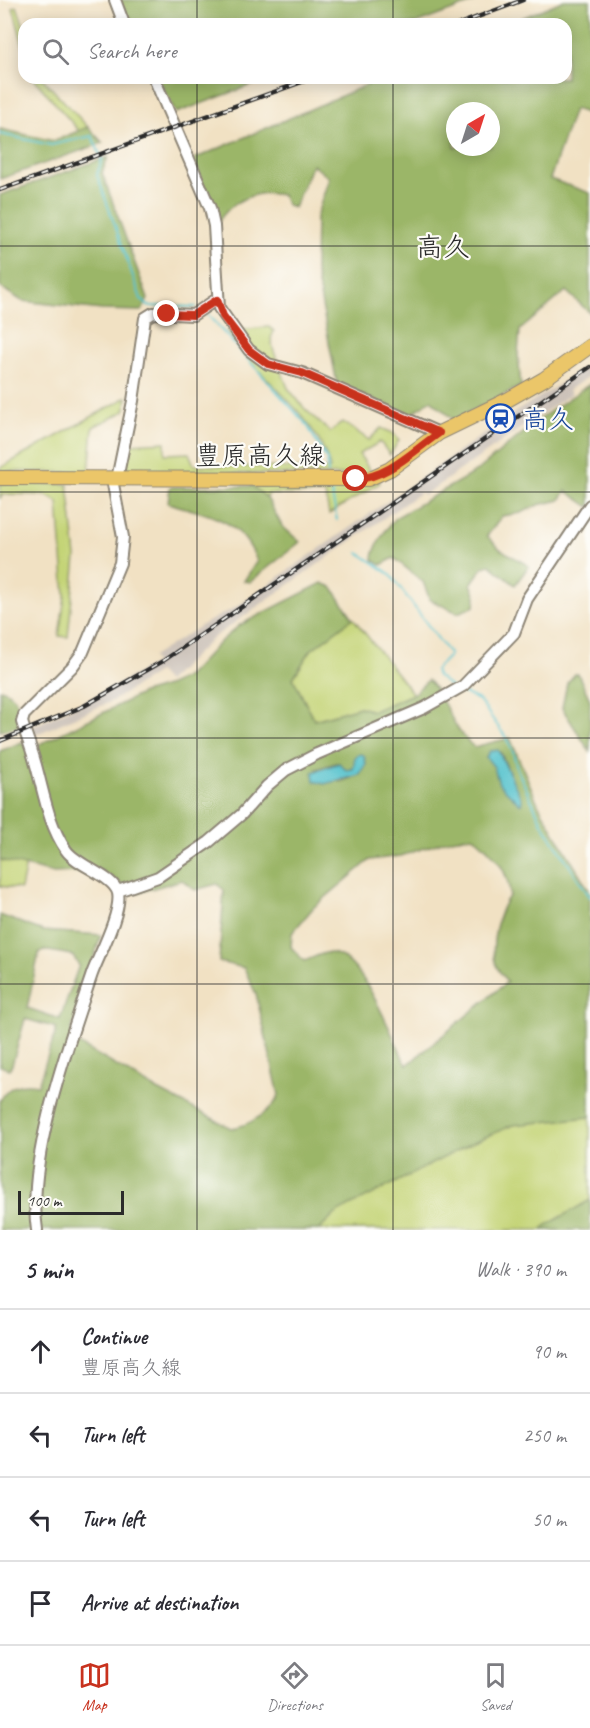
<!DOCTYPE html>
<meta charset="utf-8">
<style>
body{margin:0;font-family:Caveat,"Klee One",sans-serif;background:#f7f7f7;color:#2b2b33}
.compass{position:absolute;left:446px;top:102px;width:54px;height:54px;border-radius:50%;background:#fff;box-shadow:0 3px 15px #0003;rotate:39deg}
.scale{position:absolute;left:18px;bottom:15px;width:106px;box-sizing:border-box;padding-left:6px;border:3px solid #2b2b2b;border-top:0;font-size:16px;line-height:21px;white-space:nowrap;color:#2b2b2b;-webkit-text-stroke:4px #fdfcf7;paint-order:stroke}
.stop{position:absolute;width:18px;height:18px;margin:-14px;border:4px solid #c8321e;border-radius:50%;background:#fff}
.stop.end{background:#c8321e;border-color:#fff;box-shadow:0 2px 6px #0008}
.list{margin:0;padding:0;list-style:none}
h2{display:flex;justify-content:space-between;align-items:center;height:78px;margin:0;padding:0 24px;font-size:26px}
h2 small{font-size:20px;font-weight:400;color:#7c7c81}
.list li{display:grid;grid-template-columns:39px 1fr auto;gap:18px;align-items:center;box-sizing:border-box;height:84px;padding:0 24px;border-top:2px solid #e1e1e2}
.list b{display:block;font-size:22px;white-space:nowrap}
.list p{margin:0;font-size:20px;white-space:nowrap;color:#7c7c81}
.list em{font-size:20px;font-style:normal;color:#7c7c81}
.icon{flex:none;width:33px;height:33px;fill:none;stroke:currentColor;stroke-width:2;stroke-linecap:round;stroke-linejoin:round}
.map{position:relative;flex:none;width:590px;height:1230px;overflow:hidden}
.search{position:absolute;background:#fff;box-shadow:0 3px 15px #0003;left:18px;right:18px;top:18px;height:66px;display:flex;align-items:center;gap:15px;box-sizing:border-box;padding:0 21px;border-radius:18px;color:#7c7c81;font-size:22px}
.sheet{height:414px;background:#fff}
nav{display:flex;justify-content:space-around;align-items:center;box-sizing:border-box;height:84px;border-top:2px solid #e1e1e2;background:#fff;font-size:16px;color:#7c7c81}
nav a{display:grid;justify-items:center;gap:3px}
nav .on{color:#c8321e}
.map>svg:first-child{display:block}
.industrial{fill:#ccc2b9}
.green{fill:#c4d477;stroke:#788051;stroke-width:1.5}
.forest{fill:#9bb668;stroke:#63704a;stroke-width:1.5;fill-rule:evenodd}
.water{fill:#56c3ce;stroke:#40777c;stroke-width:1.5}
.lines{fill:none;stroke-linecap:round;stroke-linejoin:round}
.stream{stroke:#56c3ce;stroke-width:2}
.minor-casing{stroke:#8e8677;stroke-width:14}
.major-casing{stroke:#8e8677;stroke-width:16}
.minor{stroke:#fff;stroke-width:10}
.major{stroke:#ebc669;stroke-width:14}
.rail-casing{stroke:#2b2b2b;stroke-width:4.5}
.rail{stroke:#fdfcf7;stroke-width:2;stroke-dasharray:7;stroke-linecap:butt}
.route{stroke:#c8321e;stroke-width:8}
.grid{fill:none;stroke:#2b2b2b;stroke-width:1.5;stroke-opacity:0.55}
.labels{text-anchor:middle;stroke-width:4.5;stroke-linejoin:round;paint-order:stroke}
.transit-label{font-size:26px;fill:#164399;stroke:#fdfcf7;text-anchor:start}
.street-label{font-size:26px;fill:#2b2b2b;stroke:#fdfcf7}
.neighbourhood-label{font-size:27px;fill:#2b2b2b;stroke:#fdfcf7}
</style>
<div class="map">
<svg width="590" height="1230" viewBox="0 0 590 1230">
<rect width="100%" height="100%" fill="#fdfcf7"/>
<filter id="ink" filterUnits="userSpaceOnUse"><feTurbulence type="fractalNoise" baseFrequency=".0167" numOctaves="2"/><feDisplacementMap in="SourceGraphic" scale="12" xChannelSelector="R" yChannelSelector="G"/><feConvolveMatrix kernelMatrix="1 2 1 2 8 2 1 2 1" color-interpolation-filters="sRGB"/></filter>
<filter id="wash" filterUnits="userSpaceOnUse"><feTurbulence type="fractalNoise" baseFrequency=".008" numOctaves="4" result="noise"/><feDisplacementMap in="SourceGraphic" scale="24" xChannelSelector="R" yChannelSelector="G"/><feGaussianBlur stdDeviation="1.35" result="paint"/><feColorMatrix in="noise" values="0 0 0 0 0 0 0 0 0 0 0 0 0 0 0 0 0 1.4 0 .05"/><feComposite in="paint" operator="in"/></filter>
<g filter="url(#wash)">
<rect width="100%" height="100%" fill="#f1e1c3"/>
<polygon class="industrial" points="590,365 590,375 569,390 571,394 424,495 421,492 214,637 167,682 158,672 114,700 30,737 28,729 106,691 155,663 152,657 202,625 236,607 494,427 490,420 508,409 511,415"/>
<g class="green">
<polygon points="17,6 24,27 24,49 13,8"/>
<polygon points="33,78 42,78 88,127 80,132"/>
<path d="M269 327 274 331 271 338 273 349 288 388 305 409 330 432 343 422 369 440 381 428 393 433 399 440 390 455 380 442 359 454 371 472 359 475 123 472 130 444 165 442V454L189 453 194 465 330 469C323 430 280 392 253 365 243 355 235 342 227 331Z"/>
<polygon points="127,397 125,411 93,427 89,473 0,471 0,468"/>
<polygon points="379,480 380,483 329,514 325,494 268,494 267,498 252,486 356,485"/>
<polygon points="0,483 68,484 76,557 68,637 59,636 65,596 58,502 45,495 3,494 0,498"/>
<polygon points="353,618 413,694 373,711 360,707 314,720 293,678 311,650"/>
<polygon points="0,860 26,864 21,889 0,886"/>
<polygon points="590,1110 590,1217 572,1230 290,1230 446,1136"/>
</g>
<g class="forest">
<polygon points="118,0 480,0 415,24 130,24"/>
<path d="M564 0H590V110L586 113 574 109 550 179 590 193V313L566 291 520 330 518 354 521 386 454 420 431 400 409 416 337 384 315 269 316 218 329 178 312 164 294 208 287 205 282 195C255 189 230 201 217 224L194 159 383 78H566V24H508ZM455 111H491V147H455Z"/>
<polygon points="158,78 270,78 176,113"/>
<polygon points="88,127 103,143 0,179 0,129 54,141"/>
<polygon points="108,157 102,173 148,299 142,311 102,310 22,301 0,287 0,195"/>
<path d="M590 384V507L566 491 560 500 538 505 521 513 502 516 487 536 500 549 529 566 515 585 490 565 483 567 471 584 476 596 475 606 458 613 430 600 423 582 394 558 381 565 373 560C373 547 387 528 395 518L477 471 541 418Z"/>
<path d="M252 486 267 498 282 526 300 542 250 582 244 581 257 561C240 518 209 515 168 503L170 487Z"/>
<path d="M322 583 332 587 353 618 311 650 293 678 314 720 360 707 373 711 413 694 428 680C447 700 452 730 474 747L510 738 539 806 590 892V1117L513 1125 474 1142 338 1212 319 1230H0V1101C8 1085 21 1082 38 1085L57 1028 25 1019 12 1065 9 1069 0 1066V915L43 931 101 935 71 1031 77 1043 152 1087 231 1128C247 1127 274 1110 279 1095L256 994 244 968 219 962 224 890 217 884 195 890 182 880 137 893 101 871 53 873 0 860V751L22 742 25 746 40 744 143 693 170 685 188 676 221 641 240 625ZM490 751 501 753 515 786 486 757ZM335 763H339L346 770 353 769 356 764H366L359 775 340 782 317 769ZM473 836C493 853 508 868 510 895 498 910 489 946 496 965 498 971 504 977 507 982L407 1065C391 1039 363 949 326 953 319 954 311 959 304 961L291 947 292 933 313 908 370 860 401 856 451 839ZM43 950 72 955 79 965 60 1019 27 1008 39 953Z"/>
<polygon points="575,674 578,674 590,700 590,752 562,708 567,683"/>
<path d="M0 689C13 691 18 704 23 714L19 726 0 731Z"/>
<polygon points="590,1200 590,1230 541,1230 545,1226"/>
</g>
<g class="water">
<polygon points="498,750 522,800 521,805 499,784 494,767 486,757 490,751"/>
<polygon points="360,754 364,755 366,764 359,775 324,784 314,781 313,772 339,763 346,770 353,769 355,757"/>
</g>
<g class="lines">
<g class="stream">
<polyline points="0,134 51,145 92,136 102,159 97,175 141,299 148,306 196,307"/>
<polyline points="208,315 307,425 327,460 328,473"/>
<polyline points="330,485 337,520"/>
<polyline points="359,553 390,574 450,655 435,670 437,676 451,687"/>
<polyline points="459,691 479,700 505,736 513,752 517,769 542,823 590,897"/>
</g>
</g>
</g>
<g filter="url(#ink)">
<g class="lines">
<defs>
<g id="minor">
<polyline points="115,0 124,24"/>
<polyline points="154,78 210,208 214,226 219,308 249,350 268,364 302,373 439,433"/>
<polyline points="117,479 133,401 145,318 153,313 193,315 217,299"/>
<polyline points="118,891 158,877 209,842 242,814 267,786 286,770 317,754 424,708 463,686 514,633 527,599 590,505"/>
<path d="M37 1230C26 1159 69 1043 92 974 99 955 122 912 118 893 114 876 77 866 66 850 46 821 43 785 32 752 29 742 25 732 22 722L24 715 72 667 83 652 120 563 123 537 112 479"/>
</g>
<polyline id="major" points="0,478 368,479 390,469 439,433 509,399 544,379 590,346"/>
</defs>
<use href="#minor" class="minor-casing"/>
<use href="#major" class="major-casing"/>
<use href="#minor" class="minor"/>
<use href="#major" class="major"/>
<defs>
<g id="rail">
<polyline points="459,24 523,0"/>
<polyline points="0,190 313,78"/>
<polyline points="0,741 84,706 163,661 590,367"/>
</g>
</defs>
<use href="#rail" class="rail-casing"/>
<use href="#rail" class="rail"/>
</g>
</g>
<g class="lines" filter="url(#ink)">
<path class="route" d="M167 314 193 315 217 300 223 316 249 350 268 364 302 373 439 433C413 451 389 477 356 479"/>
</g>
<path class="grid" d="M197 0V24M393 0V24M197 78V1230M393 78V1230M0 246H590M0 492H590M0 738H590M0 984H590"/>
<defs>
<symbol id="station-ring" viewBox="-11 -11 22 22"><circle r="9.5" fill="#fdfcf7" stroke="#1a4fb4" stroke-width="1.5"/><path d="M-3-6H3Q5-6 5-4V2Q5 4 3 4L4.5 6H3L1.5 4h-3L-3 6H-4.5L-3 4Q-5 4-5 2V-4Q-5-6-3-6ZM-3.5-4v3h7v-3ZM-3.5 1v1.5H-2V1ZM2 1v1.5H3.5V1Z" fill="#1a4fb4"/></symbol>
</defs>
<g fill-rule="evenodd">
<use href="#station-ring" x="484" y="402" width="33" height="33"/>
</g>
<g class="labels">
<g class="transit-label">
<text x="522" y="428">高久</text>
</g>
<g class="street-label">
<text x="260" y="464">豊原高久線</text>
</g>
<g class="neighbourhood-label">
<text x="443" y="256">高久</text>
</g>
</g>
</svg>
<svg class="compass" viewBox="-18 -18 36 36"><path d="M0-13l5 13h-10z" fill="#e53935"/><path d="M0 13l5-13h-10z" fill="#7c7c81"/></svg>
<div class="scale">100 m</div>
<div class="stop" style="left:356px;top:479px"></div>
<div class="stop end" style="left:167px;top:314px"></div>
<div class="search"><svg class="icon" aria-label="search" viewBox="0 0 24 24"><circle cx="10" cy="10" r="6"/><path d="M15 15l6 6"/></svg>Search here</div>
</div>
<section class="sheet">
<h2>5 min<small>Walk · 390 m</small></h2>
<ul class="list">
<li><svg class="icon" aria-label="ahead" viewBox="0 0 24 24"><path d="M12 20V5M6 11l6-6 6 6"/></svg><div><b>Continue</b><p>豊原高久線</p></div><em>90 m</em></li>
<li><svg class="icon" aria-label="left" viewBox="0 0 24 24"><path d="M17 20v-9H6M10 6l-5 5 5 5"/></svg><div><b>Turn left</b></div><em>250 m</em></li>
<li><svg class="icon" aria-label="left" viewBox="0 0 24 24"><path d="M17 20v-9H6M10 6l-5 5 5 5"/></svg><div><b>Turn left</b></div><em>50 m</em></li>
<li><svg class="icon" aria-label="arrive" viewBox="0 0 24 24"><path d="M6 21V4h12l-3 4 3 4H6"/></svg><div><b>Arrive at destination</b></div></li>
</ul>
</section>
<nav>
<a class="on"><svg class="icon" aria-label="map" viewBox="0 0 24 24"><path d="M3 6l6-2 6 2 6-2v14l-6 2-6-2-6 2zM9 4v14M15 6v14"/></svg>Map</a>
<a><svg class="icon" aria-label="directions" viewBox="0 0 24 24"><path d="M12 3l9 9-9 9-9-9zM9 14v-3h6M13 9l2 2-2 2"/></svg>Directions</a>
<a><svg class="icon" aria-label="saved" viewBox="0 0 24 24"><path d="M7 4h10v16l-5-4-5 4z"/></svg>Saved</a>
</nav>
